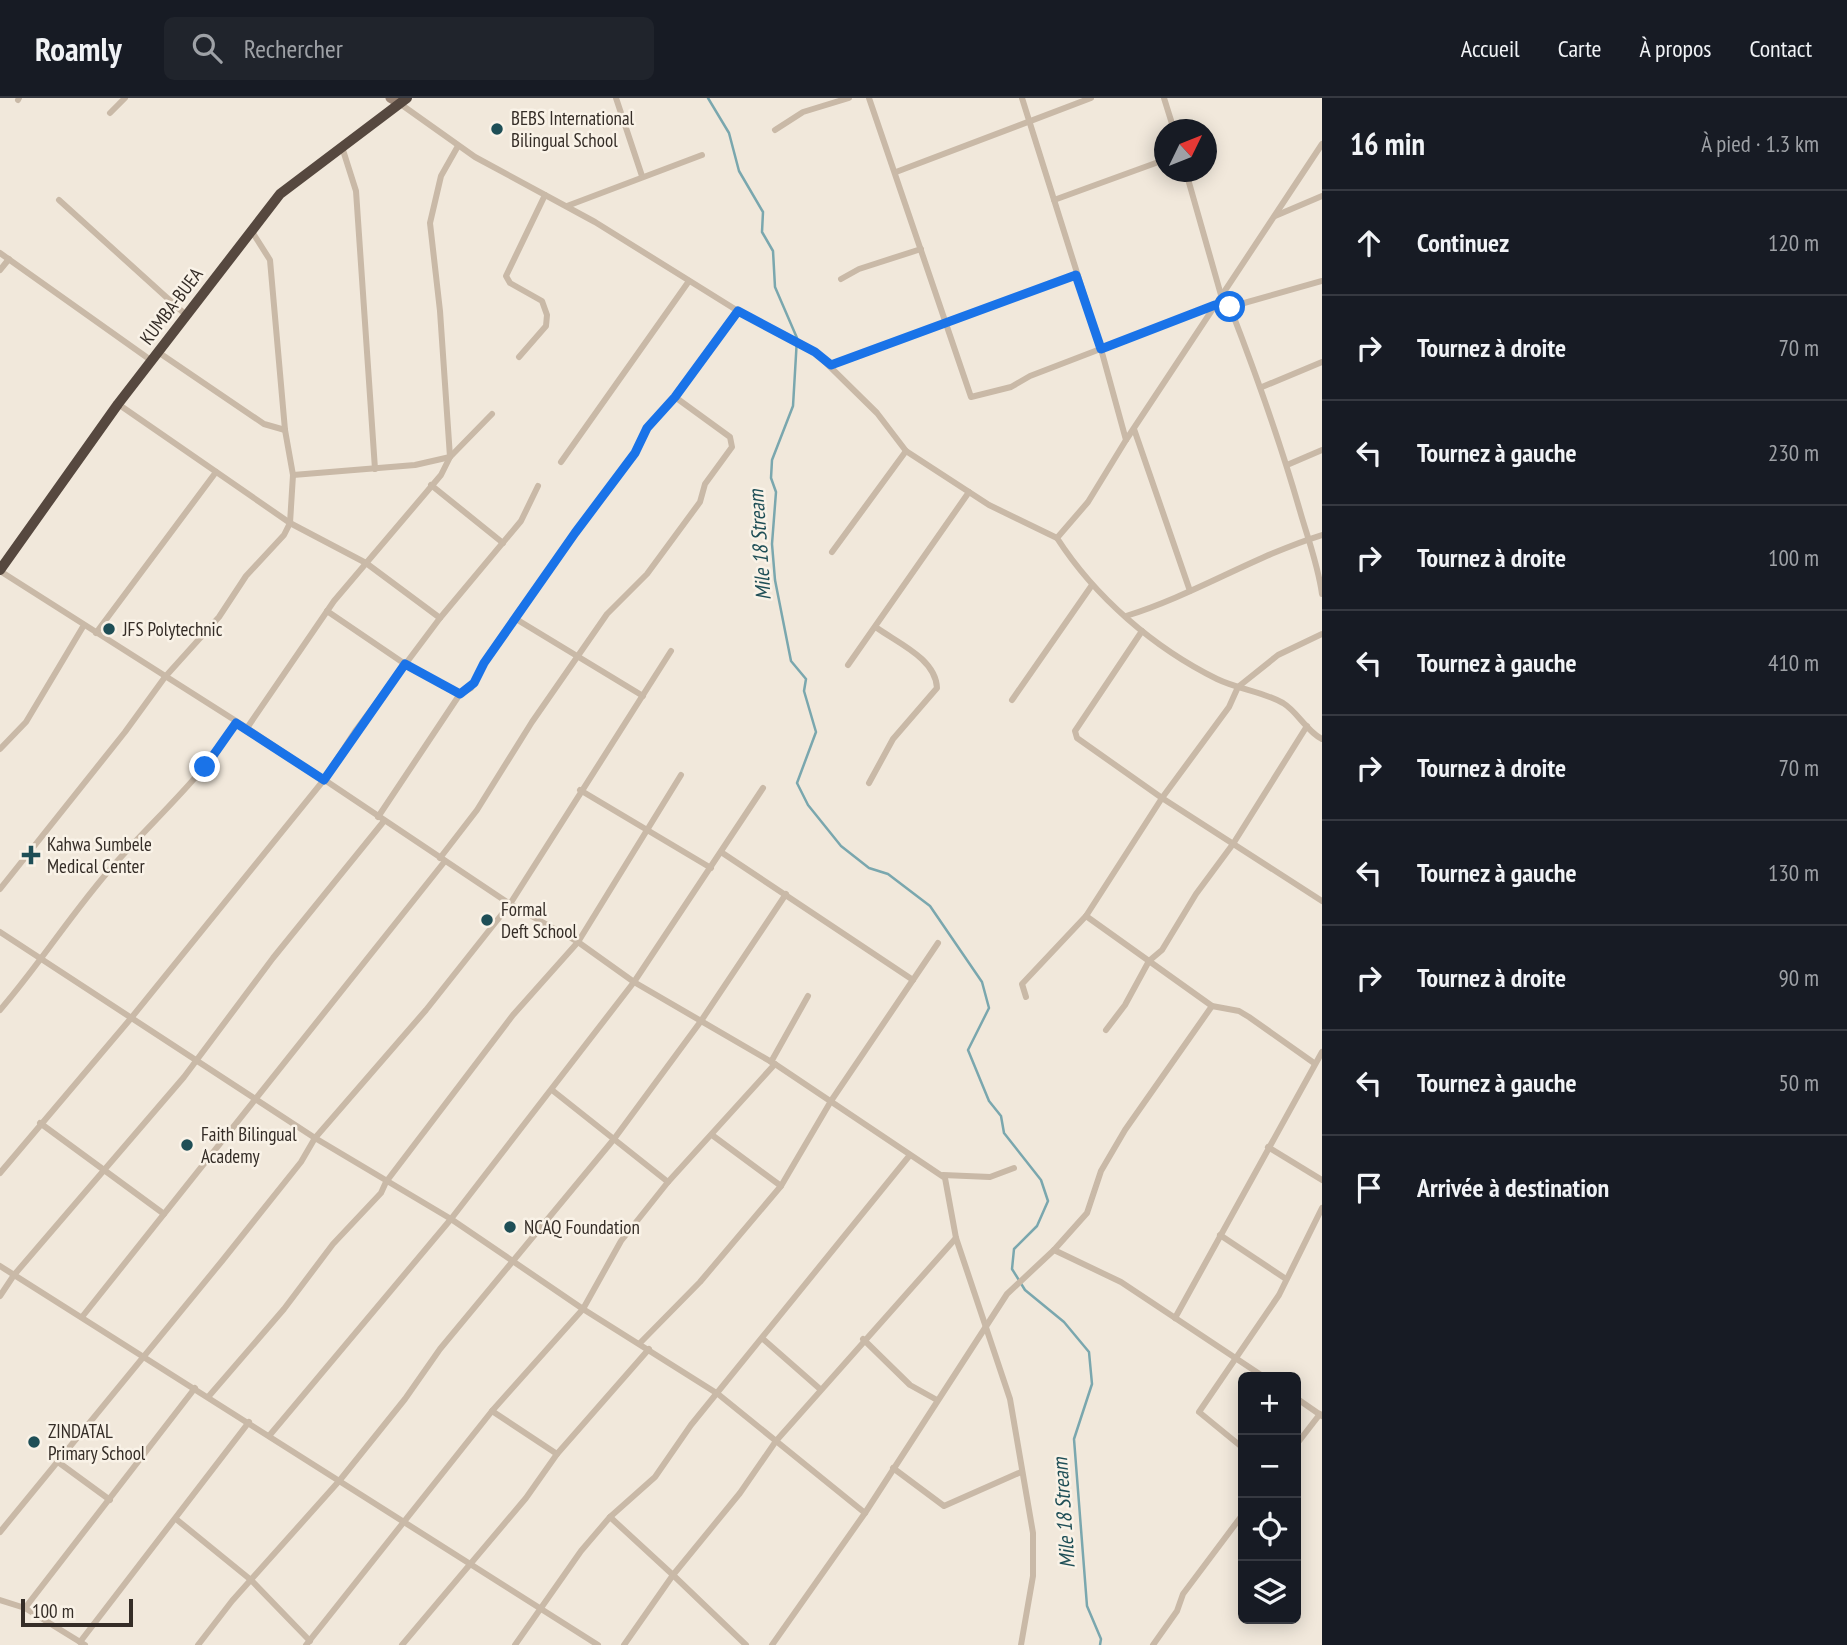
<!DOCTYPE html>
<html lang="fr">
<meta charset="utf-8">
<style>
body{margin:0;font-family:"PT Sans Narrow",sans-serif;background:#20242c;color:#f1f3f6}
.controls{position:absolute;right:21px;bottom:21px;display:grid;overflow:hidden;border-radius:10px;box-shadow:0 4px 18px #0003}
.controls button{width:63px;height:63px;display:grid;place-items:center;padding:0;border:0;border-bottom:2px solid #363941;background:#171b24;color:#f1f3f6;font:35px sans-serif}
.compass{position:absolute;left:1154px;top:21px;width:63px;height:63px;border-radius:50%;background:#171b24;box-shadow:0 4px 18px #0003;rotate:47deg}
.scale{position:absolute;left:21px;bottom:18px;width:112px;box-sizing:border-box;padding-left:7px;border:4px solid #352d27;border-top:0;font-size:19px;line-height:24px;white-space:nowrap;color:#352d27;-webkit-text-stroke:5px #f9f2e7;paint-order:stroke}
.stop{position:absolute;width:21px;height:21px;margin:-16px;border:5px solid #1a73e8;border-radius:50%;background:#fff}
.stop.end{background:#1a73e8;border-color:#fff;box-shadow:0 2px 7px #0008}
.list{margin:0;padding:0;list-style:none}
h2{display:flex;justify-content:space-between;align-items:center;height:91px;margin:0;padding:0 28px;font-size:30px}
h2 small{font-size:23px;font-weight:400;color:#9ea1a6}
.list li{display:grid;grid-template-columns:46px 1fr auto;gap:21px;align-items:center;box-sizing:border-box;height:105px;padding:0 28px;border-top:2px solid #363941}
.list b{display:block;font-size:26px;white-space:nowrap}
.list em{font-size:23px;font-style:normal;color:#9ea1a6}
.icon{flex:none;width:38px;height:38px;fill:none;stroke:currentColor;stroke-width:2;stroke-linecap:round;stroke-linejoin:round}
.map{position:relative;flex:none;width:1322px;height:1547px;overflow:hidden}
header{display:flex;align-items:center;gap:42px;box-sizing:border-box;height:98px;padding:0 35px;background:#171b24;border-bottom:2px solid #363941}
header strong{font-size:33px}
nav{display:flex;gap:38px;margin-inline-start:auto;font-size:24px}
.search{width:490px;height:63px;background:#20242c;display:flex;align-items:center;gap:18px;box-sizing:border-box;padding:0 24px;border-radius:10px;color:#9ea1a6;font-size:26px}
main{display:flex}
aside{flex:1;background:#171b24}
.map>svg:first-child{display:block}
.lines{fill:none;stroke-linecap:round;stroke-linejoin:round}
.stream{stroke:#7aa7ae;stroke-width:2.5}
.street{stroke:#c9b9a7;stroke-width:6}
.secondary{stroke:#9d8878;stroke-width:9}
.highway{stroke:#56483f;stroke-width:10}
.route{stroke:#1a73e8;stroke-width:9}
.poi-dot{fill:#1e4e56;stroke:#f9f2e7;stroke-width:2.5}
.labels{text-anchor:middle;stroke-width:5;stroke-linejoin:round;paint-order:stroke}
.poi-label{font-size:19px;fill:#352d27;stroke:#f9f2e7;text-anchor:start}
.street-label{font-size:19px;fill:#352d27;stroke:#f9f2e7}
.water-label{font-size:21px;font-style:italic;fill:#1e4e56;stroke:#f9f2e7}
</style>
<header>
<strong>Roamly</strong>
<div class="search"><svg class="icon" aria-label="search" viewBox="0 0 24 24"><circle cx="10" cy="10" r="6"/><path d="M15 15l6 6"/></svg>Rechercher</div>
<nav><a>Accueil</a><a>Carte</a><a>À propos</a><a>Contact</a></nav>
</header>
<main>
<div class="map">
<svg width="1322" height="1547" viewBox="0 0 1322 1547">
<rect width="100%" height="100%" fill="#f1e8db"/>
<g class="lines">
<polyline class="stream" points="708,0 729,35 739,73 763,114 762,134 773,153 775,189 797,240 793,308 772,362 771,380 776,394 772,446 775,482 791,563 806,581 804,593 816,634 797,685 808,707 841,748 869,770 888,776 930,808 982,884 989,910 968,952 989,1003 1001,1018 1004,1035 1041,1082 1048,1103 1037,1128 1014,1151 1012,1171 1025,1192 1064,1224 1089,1254 1092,1286 1074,1341 1087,1508 1101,1541 1100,1547"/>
<g class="street">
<polyline points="616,0 642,78"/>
<polyline points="869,0 971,299 1011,289 1030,278 1215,207 1230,209 1322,183"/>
<polyline points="1022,0 1101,251 1126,342"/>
<polyline points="1164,0 1174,32"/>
<polyline points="18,2 19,0"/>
<polyline points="399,5 475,59 595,124 738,213 815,254 877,315 906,353 989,407 1057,440"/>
<polyline points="110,15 125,0"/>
<polyline points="775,32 803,14 849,0"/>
<path d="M1322 46 1126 342 1088 404 1057 440C1095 499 1154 550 1217 581 1240 592 1259 592 1283 605 1298 614 1306 633 1322 641"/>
<polyline points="342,49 356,93 375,371"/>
<polyline points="896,74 1091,0"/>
<polyline points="1186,74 1221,197"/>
<polyline points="59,102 186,217"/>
<polyline points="1054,102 1164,62"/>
<polyline points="567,108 702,57"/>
<polyline points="1275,118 1322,98"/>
<polyline points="0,155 152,263"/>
<polyline points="0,172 9,161"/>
<polyline points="841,181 859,171 921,151"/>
<path d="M1230 209C1256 276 1280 343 1300 413 1308 441 1318 467 1322 496"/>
<polyline points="158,254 264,326 285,332"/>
<polyline points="519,259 546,228 547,217 542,203 510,185 506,178 545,97"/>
<polyline points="831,267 1076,177"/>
<polyline points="1262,289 1322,264"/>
<polyline points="118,306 290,425 366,465 440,520"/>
<polyline points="1134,331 1190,493"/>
<polyline points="561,364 689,183"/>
<polyline points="1287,367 1322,352"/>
<polyline points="293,377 415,367 450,359 492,316"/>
<polyline points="431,387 503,445"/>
<polyline points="832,454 906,353"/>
<polyline points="0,473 247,630 510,806 578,844 634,884 775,966 945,1080 956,1140 1010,1301 1033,1435 1033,1478 1021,1547"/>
<polyline points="327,513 405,566 460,596"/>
<path d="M1126 518C1194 497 1254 458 1322 437"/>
<polyline points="516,521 643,598"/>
<polyline points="1142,533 1075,633 1077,640 1162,700 1322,803"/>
<polyline points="96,535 216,374"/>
<polyline points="848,567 969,394"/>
<polyline points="1012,602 1092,487"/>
<polyline points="247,630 334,503 441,377 450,359 440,213 430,125 441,78 458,48"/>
<polyline points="0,651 26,624 84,527"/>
<path d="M869 685 893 641 937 590C936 561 898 545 877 530"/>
<polyline points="580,692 711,770"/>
<polyline points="378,719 460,596 471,590 484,565 575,435 635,355 647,330 675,299 738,213"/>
<polyline points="721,754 913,882"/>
<polyline points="440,760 477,712 532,624 607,516 647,476 700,404 705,386 732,349 730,339 675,299"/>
<polyline points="0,791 125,634 165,579 219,519 246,478 284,437 290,425 293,377 285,332 270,162 251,132"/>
<polyline points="1086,818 1212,908 1239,913 1249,919 1314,965"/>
<polyline points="0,834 315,1040 451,1121 583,1211 718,1296 865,1415"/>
<polyline points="1026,899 1022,886 1086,818 1162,700 1229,609 1238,589 1278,557 1322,536"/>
<path d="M0 912C40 866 73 813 113 768 155 720 203 679 236 625"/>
<polyline points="1106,932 1125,907 1149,863 1162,852 1196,796 1233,746 1307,628"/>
<polyline points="771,964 808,898"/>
<polyline points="552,992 668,1084"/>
<polyline points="40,1025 164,1116"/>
<polyline points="712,1037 781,1088"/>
<polyline points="1268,1049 1322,1082"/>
<polyline points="0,1075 132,919 323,683 356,632 440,520 521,423 538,388"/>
<polyline points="943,1077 990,1079 1014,1070"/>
<polyline points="1220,1137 1286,1181"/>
<polyline points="1054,1152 1087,1115 1101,1073 1125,1032 1212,908"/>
<polyline points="0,1168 598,1547"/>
<polyline points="0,1198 14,1177 184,979 273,860 384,723"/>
<polyline points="82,1219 445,763"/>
<polyline points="1175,1220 1322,954"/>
<polyline points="763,1241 820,1291"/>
<polyline points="863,1241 910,1287 937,1302"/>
<polyline points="640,1245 700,1184 781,1088 831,1003 938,845"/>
<polyline points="209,1298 284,1211 333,1146 381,1095 386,1084 513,917 578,844 681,677"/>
<polyline points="1296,1300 1322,1318"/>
<polyline points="492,1313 557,1356"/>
<polyline points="269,1338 451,1121 634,884 763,690"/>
<polyline points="1296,1347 1320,1316"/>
<polyline points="1243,1350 1199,1314 1279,1197 1322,1110"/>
<polyline points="58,1364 110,1402"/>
<polyline points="893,1370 944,1408 1021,1374"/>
<polyline points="610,1419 673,1477 740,1395 776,1343 956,1140"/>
<polyline points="176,1421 251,1482 310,1543"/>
<polyline points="0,1434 222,1163 301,1064 315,1040 426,912 510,806 671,553"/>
<polyline points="0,1502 25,1510 85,1547"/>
<polyline points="25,1510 195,1290"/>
<polyline points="80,1544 249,1324"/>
<polyline points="198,1547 232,1503 340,1382 405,1301 440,1251 614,1041 701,923 786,796"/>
<polyline points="306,1547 492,1313 583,1211 621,1143 668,1084 775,966"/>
<polyline points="402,1547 526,1400 557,1356 649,1251"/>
<polyline points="515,1547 581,1453 610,1419 655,1379 691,1327 910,1057"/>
<polyline points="624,1547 673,1477 746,1547"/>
<polyline points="772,1547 865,1415 1007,1196 1054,1152 1121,1184 1264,1279"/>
<polyline points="1153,1547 1177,1513 1183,1496 1243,1416"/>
</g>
<polyline class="secondary" points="390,0 399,5"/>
<polyline class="highway" points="0,472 118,306 280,96 407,0"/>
</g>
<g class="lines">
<polyline class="route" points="205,669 236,625 324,682 405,566 460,596 474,585 484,565 575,435 635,355 647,330 675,299 738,213 815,254 831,267 1076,177 1101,251 1215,207 1230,209"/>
</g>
<g class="poi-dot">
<circle cx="497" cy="31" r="7"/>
<circle cx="109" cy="531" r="7"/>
<path d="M27.5 746.5h7v7h7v7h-7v7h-7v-7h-7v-7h7z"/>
<circle cx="487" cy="822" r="7"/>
<circle cx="187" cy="1047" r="7"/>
<circle cx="510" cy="1129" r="7"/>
<circle cx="34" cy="1344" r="7"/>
</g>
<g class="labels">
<g class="poi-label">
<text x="511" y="27">BEBS International<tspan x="511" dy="22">Bilingual School</tspan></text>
<text x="123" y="538">JFS Polytechnic</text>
<text x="47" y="753">Kahwa Sumbele<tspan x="47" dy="22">Medical Center</tspan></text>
<text x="501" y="818">Formal<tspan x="501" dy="22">Deft School</tspan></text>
<text x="201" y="1043">Faith Bilingual<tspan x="201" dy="22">Academy</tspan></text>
<text x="524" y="1136">NCAQ Foundation</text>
<text x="48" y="1340">ZINDATAL<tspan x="48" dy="22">Primary School</tspan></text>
</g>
<g class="street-label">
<text transform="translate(171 208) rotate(-53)" y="7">KUMBA-BUEA</text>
</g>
<g class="water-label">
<text transform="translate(760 447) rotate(-94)" y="7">Mile 18 Stream</text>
<text transform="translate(1064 1415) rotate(-94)" y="7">Mile 18 Stream</text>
</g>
</g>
</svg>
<div class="controls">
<button>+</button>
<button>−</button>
<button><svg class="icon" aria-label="locate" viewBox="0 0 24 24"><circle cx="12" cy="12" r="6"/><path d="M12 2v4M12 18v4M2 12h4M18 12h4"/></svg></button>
<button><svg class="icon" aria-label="layers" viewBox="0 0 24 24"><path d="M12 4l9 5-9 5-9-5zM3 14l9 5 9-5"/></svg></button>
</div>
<svg class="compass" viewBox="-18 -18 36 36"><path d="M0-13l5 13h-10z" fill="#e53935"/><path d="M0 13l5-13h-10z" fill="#9ea1a6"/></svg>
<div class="scale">100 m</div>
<div class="stop" style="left:1230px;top:209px"></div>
<div class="stop end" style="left:205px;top:669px"></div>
</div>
<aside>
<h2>16 min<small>À pied · 1.3 km</small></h2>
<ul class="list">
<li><svg class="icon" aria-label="ahead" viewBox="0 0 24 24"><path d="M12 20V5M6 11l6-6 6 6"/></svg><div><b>Continuez</b></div><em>120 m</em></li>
<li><svg class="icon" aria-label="right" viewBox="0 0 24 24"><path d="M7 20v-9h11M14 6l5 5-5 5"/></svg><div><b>Tournez à droite</b></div><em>70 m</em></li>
<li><svg class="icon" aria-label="left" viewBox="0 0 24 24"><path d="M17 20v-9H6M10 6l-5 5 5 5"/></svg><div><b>Tournez à gauche</b></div><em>230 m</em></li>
<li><svg class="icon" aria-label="right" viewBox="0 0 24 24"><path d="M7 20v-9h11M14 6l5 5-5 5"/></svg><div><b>Tournez à droite</b></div><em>100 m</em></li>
<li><svg class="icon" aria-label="left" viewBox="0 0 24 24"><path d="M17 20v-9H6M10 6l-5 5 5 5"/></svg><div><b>Tournez à gauche</b></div><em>410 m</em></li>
<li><svg class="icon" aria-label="right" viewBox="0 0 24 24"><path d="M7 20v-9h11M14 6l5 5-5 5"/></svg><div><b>Tournez à droite</b></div><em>70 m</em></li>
<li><svg class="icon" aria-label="left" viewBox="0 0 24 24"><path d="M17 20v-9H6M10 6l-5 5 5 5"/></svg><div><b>Tournez à gauche</b></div><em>130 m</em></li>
<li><svg class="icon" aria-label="right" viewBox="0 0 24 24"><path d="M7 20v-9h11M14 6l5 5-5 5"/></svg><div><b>Tournez à droite</b></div><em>90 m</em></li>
<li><svg class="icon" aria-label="left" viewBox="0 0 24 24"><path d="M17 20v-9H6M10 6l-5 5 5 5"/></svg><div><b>Tournez à gauche</b></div><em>50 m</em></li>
<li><svg class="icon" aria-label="arrive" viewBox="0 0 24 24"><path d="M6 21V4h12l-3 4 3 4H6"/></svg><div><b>Arrivée à destination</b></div></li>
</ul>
</aside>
</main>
